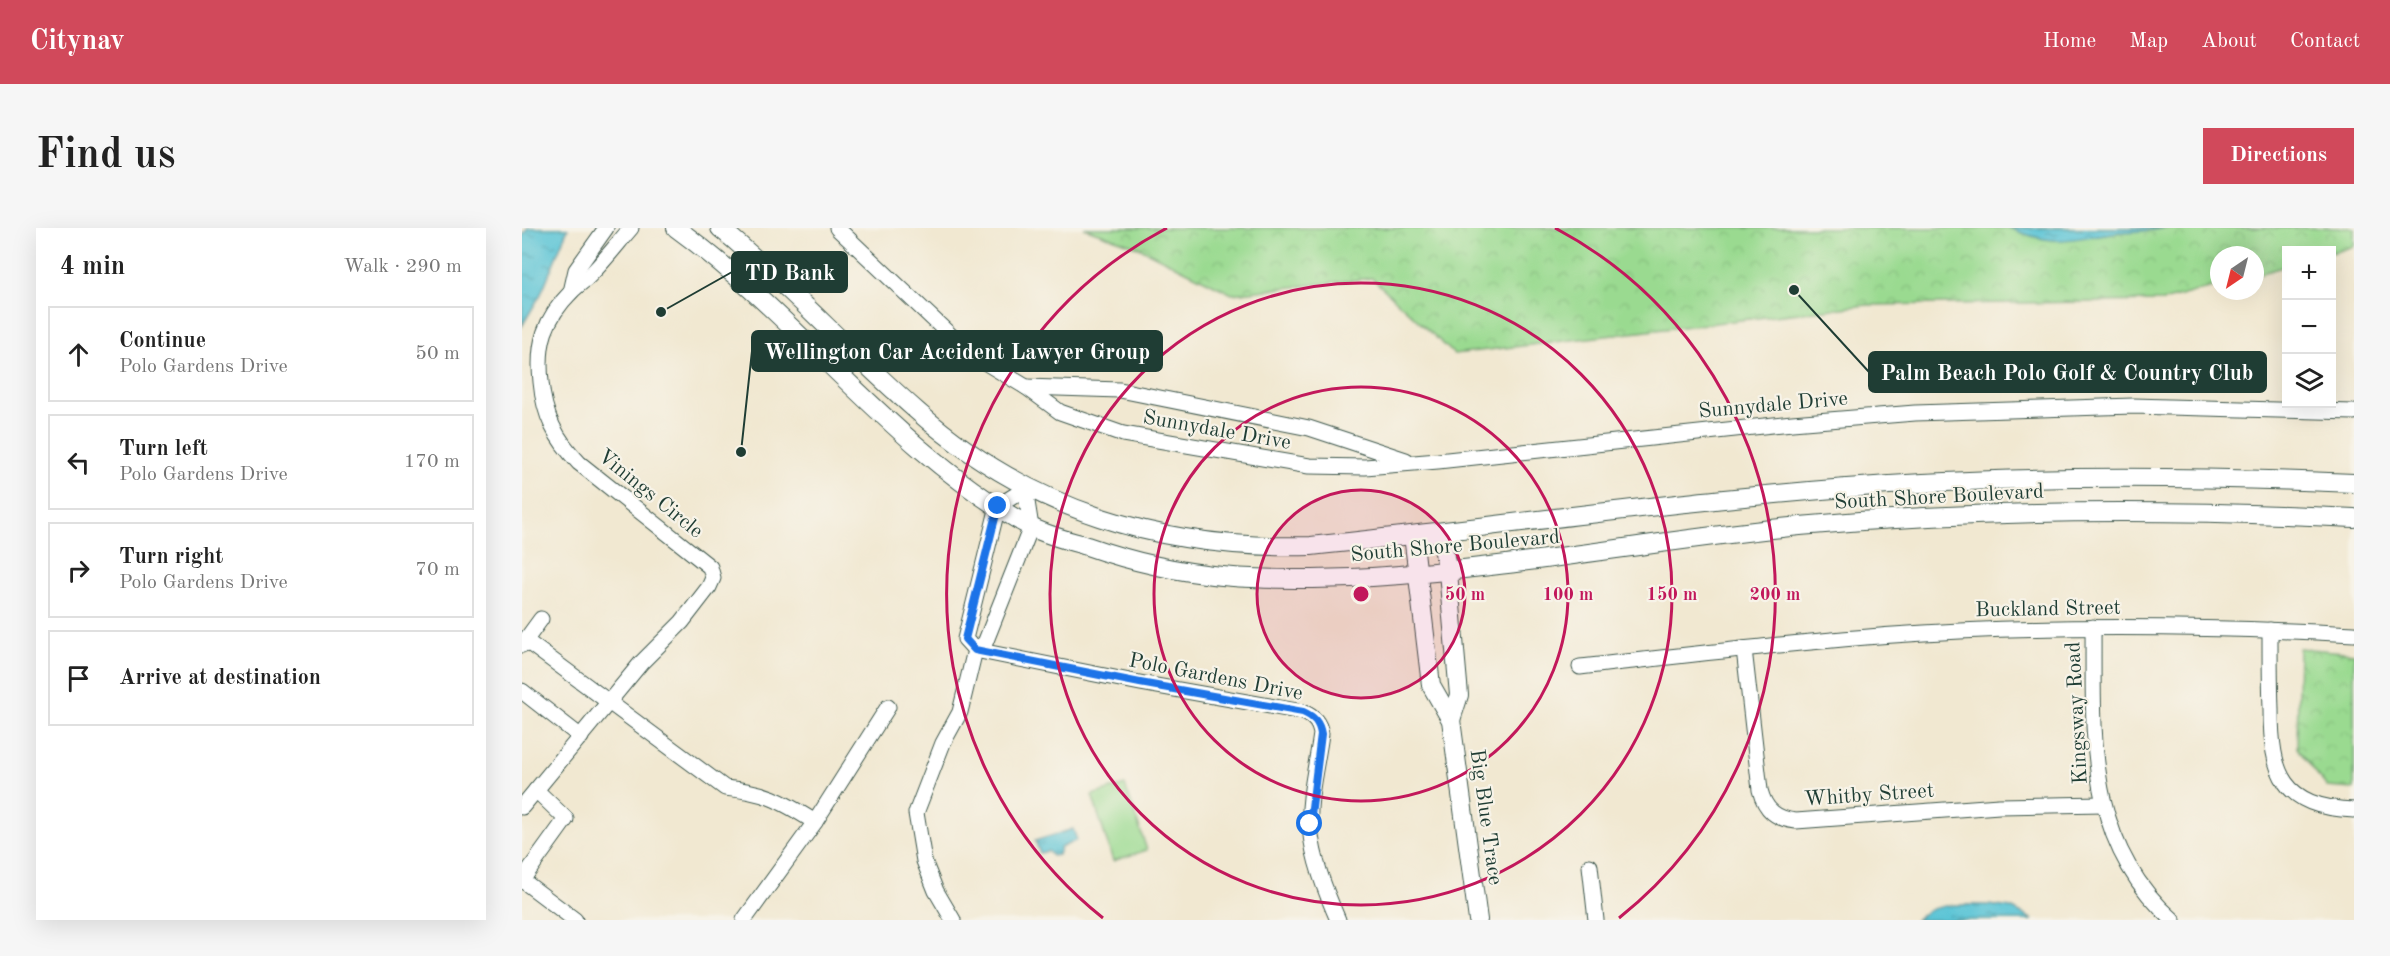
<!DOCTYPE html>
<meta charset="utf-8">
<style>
body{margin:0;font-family:"Old Standard TT",serif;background:#f6f6f6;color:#222}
.controls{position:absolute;right:18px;top:18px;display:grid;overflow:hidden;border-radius:0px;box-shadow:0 6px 24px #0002}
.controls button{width:54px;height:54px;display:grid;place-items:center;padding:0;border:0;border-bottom:2px solid #e0e0e0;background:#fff;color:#222;font:30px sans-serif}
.compass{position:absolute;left:1688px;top:18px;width:54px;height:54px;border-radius:50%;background:#fff;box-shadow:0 6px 24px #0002;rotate:215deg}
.stop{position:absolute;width:18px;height:18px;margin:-14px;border:4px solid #1a73e8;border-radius:50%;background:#fff}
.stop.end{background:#1a73e8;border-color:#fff;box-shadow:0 2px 6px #0008}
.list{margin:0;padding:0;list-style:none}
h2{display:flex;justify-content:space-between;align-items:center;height:78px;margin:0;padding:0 24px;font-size:26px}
h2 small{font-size:20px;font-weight:400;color:#767676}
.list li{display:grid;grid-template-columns:39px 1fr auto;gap:18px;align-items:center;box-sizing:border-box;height:96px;margin:0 12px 12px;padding:0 12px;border:2px solid #e0e0e0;border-radius:0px}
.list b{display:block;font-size:22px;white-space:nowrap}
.list p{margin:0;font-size:20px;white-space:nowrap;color:#767676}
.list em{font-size:20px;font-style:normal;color:#767676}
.icon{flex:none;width:33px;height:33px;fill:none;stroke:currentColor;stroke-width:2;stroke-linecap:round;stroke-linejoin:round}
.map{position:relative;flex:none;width:1832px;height:692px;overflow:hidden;border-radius:0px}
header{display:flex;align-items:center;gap:36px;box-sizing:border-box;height:84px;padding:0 30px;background:#d1495b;color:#fff}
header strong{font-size:28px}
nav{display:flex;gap:33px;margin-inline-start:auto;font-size:21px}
.intro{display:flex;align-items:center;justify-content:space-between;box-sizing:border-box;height:144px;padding:0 36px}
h1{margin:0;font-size:42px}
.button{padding:15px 27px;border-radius:0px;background:#d1495b;color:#fff;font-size:21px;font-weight:700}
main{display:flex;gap:36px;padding:0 36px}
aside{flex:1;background:#fff;border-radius:0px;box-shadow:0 6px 24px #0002}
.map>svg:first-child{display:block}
.park{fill:url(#park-crowns);stroke:#5c8c62;stroke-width:1.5}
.garden{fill:#9ada90;stroke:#5c8c62;stroke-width:1.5}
.water{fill:url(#water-ripples);stroke:#3c8085;stroke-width:1.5}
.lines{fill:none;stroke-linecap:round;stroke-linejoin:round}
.minor-casing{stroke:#3e574c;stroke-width:17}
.tertiary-casing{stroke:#3e574c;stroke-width:20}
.minor{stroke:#fff;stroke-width:15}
.tertiary{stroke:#fff;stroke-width:18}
.route{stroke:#1a73e8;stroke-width:8}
.ring{fill:none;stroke:#c2185b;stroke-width:3}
.labels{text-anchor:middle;stroke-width:4.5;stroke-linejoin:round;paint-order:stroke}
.street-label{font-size:21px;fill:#1f3d34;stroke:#f7f3e8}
.centre{fill:#c2185b;stroke:#f7f3e8;stroke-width:3}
.ring-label{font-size:18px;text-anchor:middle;font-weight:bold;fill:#c2185b;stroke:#f7f3e8;stroke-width:4.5;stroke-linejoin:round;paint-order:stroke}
.leader{fill:none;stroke:#1f3d34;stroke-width:2}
.callout-dot{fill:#1f3d34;stroke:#f7f3e8;stroke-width:2}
.callout{fill:#1f3d34;stroke:#1f3d34;stroke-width:2}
.callout-label{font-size:22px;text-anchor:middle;font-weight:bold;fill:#fff}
</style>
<header>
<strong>Citynav</strong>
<nav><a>Home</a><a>Map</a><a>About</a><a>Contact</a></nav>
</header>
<div class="intro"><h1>Find us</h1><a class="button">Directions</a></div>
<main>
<aside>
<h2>4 min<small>Walk · 290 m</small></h2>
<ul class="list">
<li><svg class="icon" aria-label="ahead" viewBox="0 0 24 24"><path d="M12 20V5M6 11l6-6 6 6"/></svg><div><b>Continue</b><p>Polo Gardens Drive</p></div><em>50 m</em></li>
<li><svg class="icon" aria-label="left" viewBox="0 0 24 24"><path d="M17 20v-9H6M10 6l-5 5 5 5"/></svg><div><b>Turn left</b><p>Polo Gardens Drive</p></div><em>170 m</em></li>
<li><svg class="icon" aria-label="right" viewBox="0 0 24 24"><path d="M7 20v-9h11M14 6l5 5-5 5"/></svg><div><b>Turn right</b><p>Polo Gardens Drive</p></div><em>70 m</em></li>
<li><svg class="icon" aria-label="arrive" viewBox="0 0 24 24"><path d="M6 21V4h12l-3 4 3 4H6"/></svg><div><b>Arrive at destination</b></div></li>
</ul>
</aside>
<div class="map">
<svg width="1832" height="692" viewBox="0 0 1832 692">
<defs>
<pattern id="park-crowns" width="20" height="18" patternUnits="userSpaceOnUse" patternTransform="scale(1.5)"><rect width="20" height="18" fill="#9ada90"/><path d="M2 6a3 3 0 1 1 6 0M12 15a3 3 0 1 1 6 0" fill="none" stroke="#84bc7d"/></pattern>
<pattern id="water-ripples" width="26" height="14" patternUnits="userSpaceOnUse" patternTransform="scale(1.5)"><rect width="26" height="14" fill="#5ac4d6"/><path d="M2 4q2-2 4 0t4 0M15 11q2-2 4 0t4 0" fill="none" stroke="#4aa0ae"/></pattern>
</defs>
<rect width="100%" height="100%" fill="#f7f3e8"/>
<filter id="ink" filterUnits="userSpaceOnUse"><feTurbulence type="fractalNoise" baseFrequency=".0167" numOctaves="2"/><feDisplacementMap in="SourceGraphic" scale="12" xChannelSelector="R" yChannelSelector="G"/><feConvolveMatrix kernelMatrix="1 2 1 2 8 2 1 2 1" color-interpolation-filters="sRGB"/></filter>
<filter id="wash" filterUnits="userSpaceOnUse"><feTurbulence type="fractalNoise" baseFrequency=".008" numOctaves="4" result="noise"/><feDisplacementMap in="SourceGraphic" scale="24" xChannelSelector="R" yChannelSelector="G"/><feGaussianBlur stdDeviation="1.35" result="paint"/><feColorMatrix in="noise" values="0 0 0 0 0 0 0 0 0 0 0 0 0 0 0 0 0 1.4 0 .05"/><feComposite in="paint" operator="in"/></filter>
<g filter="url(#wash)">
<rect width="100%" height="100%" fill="#f1e8d1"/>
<g class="park">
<polygon points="562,0 1832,0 1832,18 1810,25 1810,22 1764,22 1764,38 1733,47 1733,27 1697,27 1697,57 1641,73 1345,77 932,126 850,50 710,66 616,19"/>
<polygon points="1777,420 1832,425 1832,561 1805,559 1775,520"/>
</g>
<polygon class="garden" points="603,557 625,622 591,633 570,567"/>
<g class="water">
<polygon points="6,0 46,0 19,66 0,98 0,8"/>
<path d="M1487 0H1642C1625 4 1608 3 1591 5 1544 11 1535 20 1487 0Z"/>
<polygon points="551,601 555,612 538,620 536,627 530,628 526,623 518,625 513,613"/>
<path d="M1467 677 1489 680 1511 692H1394C1410 673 1444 677 1467 677Z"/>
</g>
</g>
<g filter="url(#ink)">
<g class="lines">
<defs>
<g id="minor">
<polyline points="315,0 446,124 504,159 538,184 601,206 787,238 843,239 916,233 1270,195 1393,185 1611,178 1832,184"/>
<polyline points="49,64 54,42 84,0"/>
<polyline points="504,159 598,162 787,200 884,232"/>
<polygon points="503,261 509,299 463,415 453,422 443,411 476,278"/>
<path d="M1571 399C1572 505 1562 614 1651 692"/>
<path d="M1748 402C1748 428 1748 454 1749 481 1749 546 1760 579 1832 582"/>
<path d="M3 412 203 560C244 564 258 572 293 594"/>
<polyline points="0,417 19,391"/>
<path d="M1222 421 1238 562C1243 582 1254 591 1274 593L1477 578 1581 576"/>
<path d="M1058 439C1185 425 1311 409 1438 403 1569 397 1701 399 1832 406"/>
<polyline points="0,463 59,509"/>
<path d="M0 579 119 435 160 394 187 359 191 350 188 339 57 235C34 211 22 188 19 154 15 116 22 91 50 63 56 57 64 52 70 45 84 31 96 15 109 0"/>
<polyline points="1068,638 1074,692"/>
<polyline points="0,652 44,591 14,562"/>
<polyline points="0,652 53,692"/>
<polyline points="222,692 293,594 366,479"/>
<path d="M431 692 414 663 402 633 394 585 421 515 438 484 453 422 618 455 781 484C792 489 797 494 799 506 795 536 786 569 788 599 791 632 803 662 816 692"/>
</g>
<g id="tertiary">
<path d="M154 0C278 90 370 221 505 297 523 307 545 312 565 318 664 353 746 354 850 349 998 340 1143 310 1290 297 1471 281 1651 281 1832 290"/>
<path d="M198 0C267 57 327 124 395 183 508 283 640 322 789 318 993 297 1197 266 1401 255 1545 247 1688 249 1832 255"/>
<polyline points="918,305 926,344 937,467 929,492"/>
<polyline points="891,307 909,457 929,492 956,692"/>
</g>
</defs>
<use href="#minor" class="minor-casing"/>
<use href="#tertiary" class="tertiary-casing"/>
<use href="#minor" class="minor"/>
<use href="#tertiary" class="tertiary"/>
</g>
</g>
<g class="lines" filter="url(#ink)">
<path class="route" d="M476 278 443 411 453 422 618 455 781 484C792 489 797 494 799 506L788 596"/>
</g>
<circle cx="839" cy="366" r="104" fill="#c2185b" fill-opacity=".12"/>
<g class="ring">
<circle cx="839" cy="366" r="104"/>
<circle cx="839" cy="366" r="207"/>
<circle cx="839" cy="366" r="311"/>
<path d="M581 690A414 414 0 0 1 645 0M1033 0A414 414 0 0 1 1097 690"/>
</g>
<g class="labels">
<g class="street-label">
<text transform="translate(1251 176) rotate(-5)" y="7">Sunnydale Drive</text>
<text transform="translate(695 201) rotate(10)" y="7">Sunnydale Drive</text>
<text transform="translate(129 265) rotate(39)" y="7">Vinings Circle</text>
<text transform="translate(1417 268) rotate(-3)" y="7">South Shore Boulevard</text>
<text transform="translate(933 317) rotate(-5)" y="7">South Shore Boulevard</text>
<text transform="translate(1526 380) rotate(-1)" y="7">Buckland Street</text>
<text transform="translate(694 448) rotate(11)" y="7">Polo Gardens Drive</text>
<text transform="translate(1554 485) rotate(-93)" y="7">Kingsway Road</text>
<text transform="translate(1347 566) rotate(-4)" y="7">Whitby Street</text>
<text transform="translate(965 589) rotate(82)" y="7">Big Blue Trace</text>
</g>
</g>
<circle cx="839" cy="366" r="9" class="centre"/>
<g class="ring-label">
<text x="943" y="372">50 m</text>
<text x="1046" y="372">100 m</text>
<text x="1150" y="372">150 m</text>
<text x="1253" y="372">200 m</text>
</g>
<path class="leader" d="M139 84L210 44M219 224L230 123M1272 62L1347 144"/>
<g class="callout-dot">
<circle cx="139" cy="84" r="6"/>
<circle cx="219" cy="224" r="6"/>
<circle cx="1272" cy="62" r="6"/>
</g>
<g class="callout">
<rect x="210" y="24" width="115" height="40" rx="6"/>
<rect x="230" y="103" width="410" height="40" rx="6"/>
<rect x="1347" y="124" width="397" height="40" rx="6"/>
</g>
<g class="callout-label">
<text x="268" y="52">TD Bank</text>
<text x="435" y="131">Wellington Car Accident Lawyer Group</text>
<text x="1545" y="152">Palm Beach Polo Golf &amp; Country Club</text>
</g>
</svg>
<div class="controls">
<button>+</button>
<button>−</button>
<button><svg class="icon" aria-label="layers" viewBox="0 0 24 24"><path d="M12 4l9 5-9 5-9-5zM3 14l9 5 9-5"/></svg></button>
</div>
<svg class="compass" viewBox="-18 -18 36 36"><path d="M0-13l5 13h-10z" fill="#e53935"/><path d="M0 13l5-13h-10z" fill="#767676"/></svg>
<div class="stop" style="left:788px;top:596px"></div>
<div class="stop end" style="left:476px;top:278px"></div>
</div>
</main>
